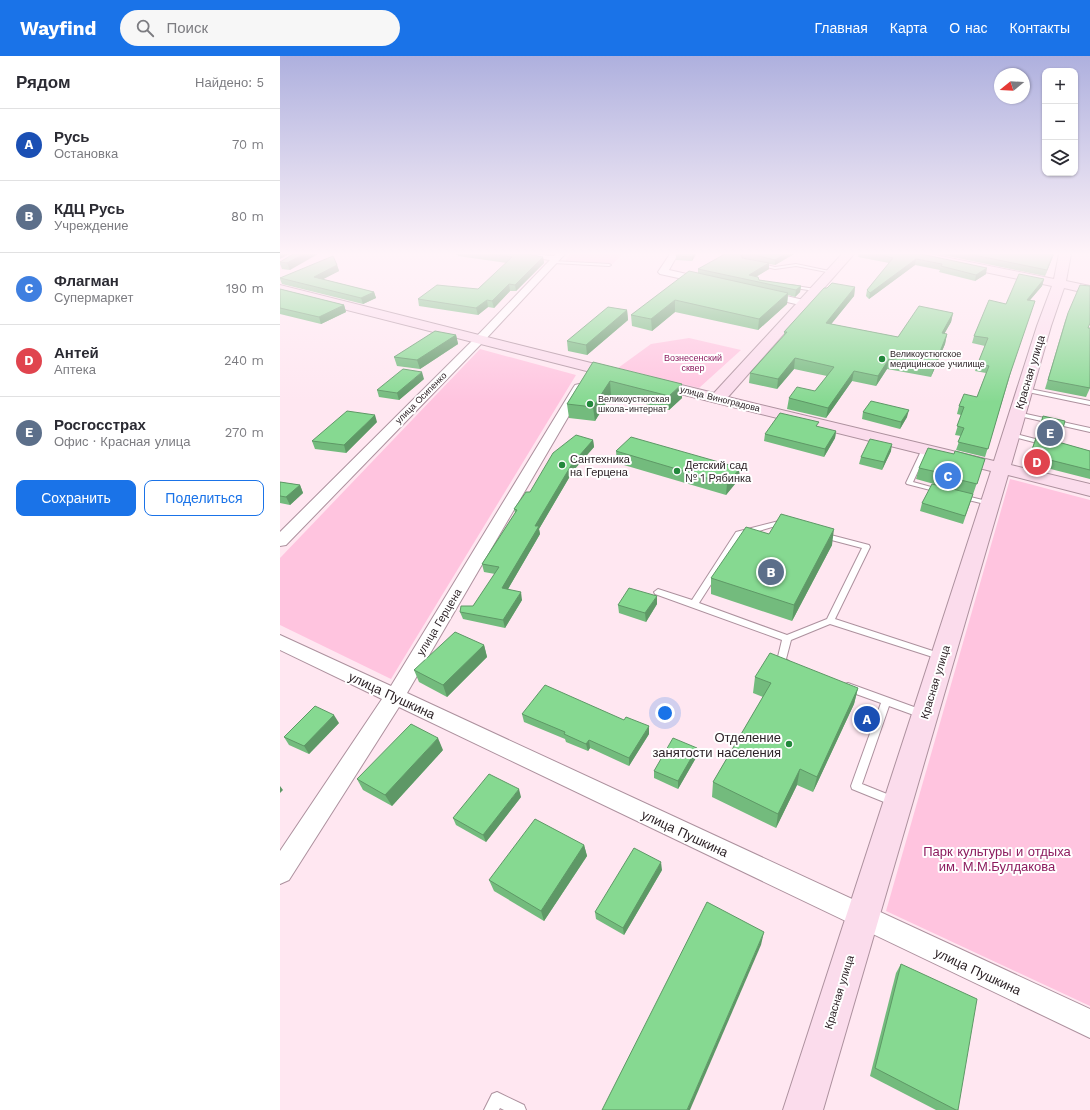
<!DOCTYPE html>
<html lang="ru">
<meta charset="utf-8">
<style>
body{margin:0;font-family:"Work Sans",sans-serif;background:#f7f7f7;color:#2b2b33}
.controls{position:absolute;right:12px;top:12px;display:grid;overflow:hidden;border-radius:8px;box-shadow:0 1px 3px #0004}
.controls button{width:36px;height:36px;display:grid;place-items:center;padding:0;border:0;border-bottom:1px solid #e1e1e2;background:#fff;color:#2b2b33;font:20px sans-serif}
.compass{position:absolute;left:714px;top:12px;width:36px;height:36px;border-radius:50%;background:#fff;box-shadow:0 1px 3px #0004;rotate:252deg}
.you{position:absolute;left:385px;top:657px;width:14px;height:14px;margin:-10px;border:3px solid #fff;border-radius:50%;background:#1a73e8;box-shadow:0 0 0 6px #1a73e833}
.badge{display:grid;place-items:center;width:26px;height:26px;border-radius:50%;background:#1a73e8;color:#fff;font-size:13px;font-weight:700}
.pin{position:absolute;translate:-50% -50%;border:2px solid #fff;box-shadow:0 1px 4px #0006}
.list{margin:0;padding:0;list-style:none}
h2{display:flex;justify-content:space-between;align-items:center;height:52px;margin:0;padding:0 16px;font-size:17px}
h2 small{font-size:13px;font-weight:400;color:#7c7c81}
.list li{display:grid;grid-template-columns:26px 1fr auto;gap:12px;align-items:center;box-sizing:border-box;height:72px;padding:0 16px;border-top:1px solid #e1e1e2}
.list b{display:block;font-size:15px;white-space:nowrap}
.list p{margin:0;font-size:13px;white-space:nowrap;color:#7c7c81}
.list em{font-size:13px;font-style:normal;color:#7c7c81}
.actions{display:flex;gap:8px;padding:12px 16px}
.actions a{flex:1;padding:9px 0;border:1px solid #1a73e8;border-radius:8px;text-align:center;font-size:14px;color:#1a73e8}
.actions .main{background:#1a73e8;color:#fff}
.icon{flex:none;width:22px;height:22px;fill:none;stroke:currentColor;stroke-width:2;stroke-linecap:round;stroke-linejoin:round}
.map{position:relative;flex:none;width:810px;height:1054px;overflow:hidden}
header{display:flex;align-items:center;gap:24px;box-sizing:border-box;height:56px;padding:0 20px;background:#1a73e8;color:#fff}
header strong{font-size:19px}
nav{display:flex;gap:22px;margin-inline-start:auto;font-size:14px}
.search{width:280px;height:36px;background:#f7f7f7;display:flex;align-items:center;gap:10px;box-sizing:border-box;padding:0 14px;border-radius:22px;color:#7c7c81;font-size:15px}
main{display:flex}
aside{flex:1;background:#fff}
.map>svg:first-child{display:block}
.green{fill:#ffc4df}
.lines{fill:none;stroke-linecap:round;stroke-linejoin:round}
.lane-casing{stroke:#ad919e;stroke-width:2}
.street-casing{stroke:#ad919e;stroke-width:2}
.secondary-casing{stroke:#ad919e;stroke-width:2}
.lane{fill:#fff;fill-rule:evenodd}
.street{fill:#fff;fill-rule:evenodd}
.secondary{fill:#fbdcec;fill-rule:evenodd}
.wall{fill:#73bb7d}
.shaded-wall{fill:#5e9866}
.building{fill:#86d991;stroke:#5e9866}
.poi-dot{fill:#23883c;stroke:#fff;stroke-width:1.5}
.labels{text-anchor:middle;stroke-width:4;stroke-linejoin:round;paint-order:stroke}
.far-poi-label{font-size:9px;fill:#2d2327;stroke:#fff;text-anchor:start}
.far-park-label{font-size:9px;fill:#8d1c5f;stroke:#fff}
.far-street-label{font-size:9px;fill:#2d2327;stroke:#fff}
.street-label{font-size:11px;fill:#2d2327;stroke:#fff}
.poi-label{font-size:11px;fill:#2d2327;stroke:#fff;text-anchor:start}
.near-street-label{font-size:13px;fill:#2d2327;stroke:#fff}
.near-poi-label{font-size:13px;fill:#2d2327;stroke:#fff;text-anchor:end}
.near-park-label{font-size:13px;fill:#8d1c5f;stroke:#fff}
</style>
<header>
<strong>Wayfind</strong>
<div class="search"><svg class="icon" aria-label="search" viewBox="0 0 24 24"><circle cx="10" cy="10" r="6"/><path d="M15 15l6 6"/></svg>Поиск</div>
<nav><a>Главная</a><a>Карта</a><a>О нас</a><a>Контакты</a></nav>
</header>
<main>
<aside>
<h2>Рядом<small>Найдено: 5</small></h2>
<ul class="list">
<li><span class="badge" style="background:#1a4fb4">A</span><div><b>Русь</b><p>Остановка</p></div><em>70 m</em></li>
<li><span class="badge" style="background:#5c6f8a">B</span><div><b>КДЦ Русь</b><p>Учреждение</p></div><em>80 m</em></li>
<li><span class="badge" style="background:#3f7fe0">C</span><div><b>Флагман</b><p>Супермаркет</p></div><em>190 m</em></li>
<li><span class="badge" style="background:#e0444e">D</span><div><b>Антей</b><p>Аптека</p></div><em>240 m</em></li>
<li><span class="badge" style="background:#5c6f8a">E</span><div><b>Росгосстрах</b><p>Офис · Красная улица</p></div><em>270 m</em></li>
</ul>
<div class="actions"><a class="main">Сохранить</a><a>Поделиться</a></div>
</aside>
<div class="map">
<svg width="810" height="1054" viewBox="0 0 810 1054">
<rect width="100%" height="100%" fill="#ffe7f1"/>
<g class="green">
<polygon points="290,198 342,198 333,208 285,205"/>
<polygon points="409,282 461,294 419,332 338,312 371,288"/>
<polygon points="200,293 296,319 111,623 0,569 0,502"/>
<polygon points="730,423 810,444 810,950 606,855"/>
</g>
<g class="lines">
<defs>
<g id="lane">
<polygon points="273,205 329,208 331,209 329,210 274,207 272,206"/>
<polygon points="478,207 495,211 516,208 554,216 552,217 516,210 495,213 477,209 477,207"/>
<polygon points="510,229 535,233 537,234 535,235 508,231 508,229"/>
<polygon points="745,332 810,345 810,349 743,335 742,334"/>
<polygon points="737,356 810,372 810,376 735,359 734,358"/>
<polygon points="732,377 767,386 768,387 765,389 730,380 730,378"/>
<polygon points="645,391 648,393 633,426 662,434 663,435 662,436 658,436 627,428 626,427 642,393"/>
<polygon points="682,439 711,446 713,447 709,449 680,442 679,441"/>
<polygon points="499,465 508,466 509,468 505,470 499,469 462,480 419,547 507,579 547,563 582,492 540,481 539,479 540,477 543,477 589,489 590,491 555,563 665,599 666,601 665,603 662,604 550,568 511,584 506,603 510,606 511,608 510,610 507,611 498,607 497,605 502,584 375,538 374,536 378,533 412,544 456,476"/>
<polygon points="568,627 645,655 647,658 645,661 642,662 609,650 582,728 617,742 618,745 617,748 613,750 609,748 572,733 571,730 601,647 565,634 563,631 565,628"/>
<polygon points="217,1036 244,1049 246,1054 224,1054 220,1052 219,1054 204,1054 212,1038"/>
</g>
<g id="street">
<polygon points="245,198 274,200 276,198 285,198 203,286 6,489 0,490 0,476 195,282 270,204 249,201"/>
<polygon points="390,198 398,198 389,214 429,223 431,225 426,228 380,218 378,216"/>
<polygon points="485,235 528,245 529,247 524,250 482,240 480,238"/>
<polygon points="299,328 303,329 305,332 127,637 810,953 810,982 119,651 9,824 0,828 0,795 102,643 0,594 0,579 111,630 293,332 295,329"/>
</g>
<g id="secondary">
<polygon points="562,198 574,198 448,341 714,405 757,270 772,230 633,201 627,198 650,198 774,223 779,198 791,198 786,225 810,230 810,238 784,232 771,270 731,409 810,428 810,440 728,419 543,1054 503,1054 711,415 368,330 365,327 368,324 373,322 434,337"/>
<polygon points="0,229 343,315 346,318 343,321 338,323 0,237"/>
</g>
</defs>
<use href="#lane" class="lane-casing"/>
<use href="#street" class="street-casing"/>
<use href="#secondary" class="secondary-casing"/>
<use href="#lane" class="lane"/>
<use href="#street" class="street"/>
<use href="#secondary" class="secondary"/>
</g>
<g class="wall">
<polygon points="13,198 10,214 2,213 0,208 0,206"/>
<polygon points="174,198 250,198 250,199 263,201 264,207 236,235 230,235 214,252 208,251 198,259 139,250 138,243 198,233 227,207 178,200 178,199"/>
<polygon points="397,198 416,198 412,205 396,204 396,200"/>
<polygon points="445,198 514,198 495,209 489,208 489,213 476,221 479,224 521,230 520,236 515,241 508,239 507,248 478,274 395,256 372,275 352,270 351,259 418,217 418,213"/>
<polygon points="579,198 641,198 706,218 695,225 659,216 660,214 635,209 589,243 586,240 587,234 609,207 578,201"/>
<polygon points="658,198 774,198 765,220"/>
<polygon points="57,209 59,215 42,223 94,236 96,242 83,248 2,228 0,223 0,222"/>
<polygon points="764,223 762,230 750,244 729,323 705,401 676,394 681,380 675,379 681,359 677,358 679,350 697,341 706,317 695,315 698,307 705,290 692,287 694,280 726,248"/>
<polygon points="575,231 574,240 551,268 618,281 673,257 671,266 664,278 667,278 665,288 651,321 607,313 596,330 572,325 546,362 507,353 509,342 535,335 547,320 514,313 497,333 469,327 470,317 504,280 504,276 547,232"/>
<polygon points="0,233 64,249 66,256 41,268 0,258"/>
<polygon points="347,254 348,264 307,299 288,295 287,285"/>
<polygon points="788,257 808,272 810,332 806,341 765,333 785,265"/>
<polygon points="176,279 178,288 140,313 117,310 114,301"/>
<polygon points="313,306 402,342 389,354 331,339 315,365 289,362 287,348"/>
<polygon points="144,323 119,344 99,341 97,334"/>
<polygon points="583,356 627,361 620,373 582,363"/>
<polygon points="763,360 781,379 778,386 810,395 810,423 747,407"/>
<polygon points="97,366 66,397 35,393 32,385"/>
<polygon points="556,375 555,382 544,401 484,385 485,378"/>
<polygon points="313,384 314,391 293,415 259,473 260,478 228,533 242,544 225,572 183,563 180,556 193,550 215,518 204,516 202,508 235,457 234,453 250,436"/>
<polygon points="336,395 459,423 446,439 337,407"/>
<polygon points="611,395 602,414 579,408 581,401"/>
<polygon points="674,398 705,403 683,468 640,455 642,447 654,428 636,423 639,412"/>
<polygon points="0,426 20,429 23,437 10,449 0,447"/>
<polygon points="489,478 552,489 512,565 431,538 431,522"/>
<polygon points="377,548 366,566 339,557 338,549"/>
<polygon points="204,589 207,601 167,641 139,626 134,614"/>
<polygon points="475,621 578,632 574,648 533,736 517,729 496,772 432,741 433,726 483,641 473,637"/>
<polygon points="242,658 369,678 349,710 310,692 308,695 286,686 285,683 244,666"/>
<polygon points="59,667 29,698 9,689 4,681"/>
<polygon points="163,694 112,750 83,734 77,723"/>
<polygon points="417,700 398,733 374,722 374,715"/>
<polygon points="241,741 206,786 176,769 173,762"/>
<polygon points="304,789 307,800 264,865 214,835 209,824"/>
<polygon points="382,814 344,879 316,863 315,856"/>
<polygon points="621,908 678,1054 656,1054 590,1020 616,917"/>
</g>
<g class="shaded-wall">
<polygon points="0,198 9,198 0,203"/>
<polygon points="24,198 38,198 10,214 7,207"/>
<polygon points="414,198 416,198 412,205 412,201"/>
<polygon points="461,198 464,198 463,203 460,204"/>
<polygon points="505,198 514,198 495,209 495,204"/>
<polygon points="773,198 774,198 765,220 767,214"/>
<polygon points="263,201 264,207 236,235 235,229"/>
<polygon points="636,203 635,209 589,243 590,237"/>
<polygon points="489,207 489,213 470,224 469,219"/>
<polygon points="57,209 59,215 36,227 34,221"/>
<polygon points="707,212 706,218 695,225 696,219"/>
<polygon points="764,223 762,230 744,251 747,244"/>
<polygon points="229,228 230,235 214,252 212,245"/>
<polygon points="521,230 520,236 515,241 516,234"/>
<polygon points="575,231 574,240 544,277 546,267"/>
<polygon points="94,236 96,242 83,248 81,242"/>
<polygon points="508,237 507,248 478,274 479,263"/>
<polygon points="207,244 208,251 198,259 196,252"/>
<polygon points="395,244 395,256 372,275 371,263"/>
<polygon points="64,249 66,256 41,268 39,261"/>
<polygon points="347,254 348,264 307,299 306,289"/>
<polygon points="673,257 671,266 659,287 662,277"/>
<polygon points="667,278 665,288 651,321 654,311"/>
<polygon points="176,279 178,288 140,313 137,304"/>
<polygon points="515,302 514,313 497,333 498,323"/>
<polygon points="609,303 607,313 596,330 598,320"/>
<polygon points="574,315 572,325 546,362 548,352"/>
<polygon points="142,316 144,323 119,344 117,337"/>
<polygon points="330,325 331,339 315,365 313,351"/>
<polygon points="402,328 402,342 389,354 389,340"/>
<polygon points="629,354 627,361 620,373 621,366"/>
<polygon points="95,359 97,366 66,397 64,389"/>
<polygon points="556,375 555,382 544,401 545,393"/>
<polygon points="313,384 314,391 293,415 259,473 260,478 224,540 222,532 255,470 292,408"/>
<polygon points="612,388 611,395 602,414 604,406"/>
<polygon points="460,412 459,423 446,439 447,428"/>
<polygon points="20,429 23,437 10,449 6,441"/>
<polygon points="554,473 552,489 512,565 514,549"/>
<polygon points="241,536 242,544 225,572 223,564"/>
<polygon points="377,540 377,548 366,566 365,557"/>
<polygon points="204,589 207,601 167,641 163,629"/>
<polygon points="578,632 574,648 533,736 537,721"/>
<polygon points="54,659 59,667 29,698 24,690"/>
<polygon points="369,670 369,678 349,710 349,702"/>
<polygon points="158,682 163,694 112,750 105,739"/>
<polygon points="309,684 310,692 308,695 306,688"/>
<polygon points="417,692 417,700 398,733 398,725"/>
<polygon points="520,713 517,729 496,772 498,758"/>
<polygon points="0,730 3,734 0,737"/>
<polygon points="239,733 241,741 206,786 203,779"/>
<polygon points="304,789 307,800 264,865 261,855"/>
<polygon points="381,806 382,814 344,879 343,872"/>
<polygon points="484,876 481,889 410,1054 407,1054"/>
</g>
<g class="building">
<polygon points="13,198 24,198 7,207 0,206"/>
<polygon points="209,198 247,198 263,201 235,229 229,228 212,245 207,244 196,252 138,243 157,229 198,233 232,201"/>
<polygon points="397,198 414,198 412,201 396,200"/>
<polygon points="445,198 461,198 462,202 489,207 469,219 478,221 479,224 521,230 516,234 418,213"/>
<polygon points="470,198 505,198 495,204"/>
<polygon points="596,198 641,198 707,212 696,219 661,210 662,208 636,203 590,237 587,234 613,202"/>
<polygon points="689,198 773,198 767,214"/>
<polygon points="53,200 57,209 34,221 94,236 81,242 0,222"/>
<polygon points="409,215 508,237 479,263 395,244 371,263 351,259"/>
<polygon points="739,218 764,223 747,244 755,245 729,321 708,393 678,386 684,372 677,370 684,351 679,350 684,338 697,341 709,310 698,307 708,282 694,280 709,244 726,248"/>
<polygon points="552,227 575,231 546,267 618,281 639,250 673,257 662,277 667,278 654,311 609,303 598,320 574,315 548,352 509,342 517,331 535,335 554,311 515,302 498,323 470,317 507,276 504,276 544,232 547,232"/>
<polygon points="800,229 810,230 810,267 808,272 810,272 810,332 768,324 788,257"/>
<polygon points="0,233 64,249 39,261 0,252"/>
<polygon points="328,251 347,254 306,289 287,285"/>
<polygon points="155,275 176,279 137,304 114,301"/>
<polygon points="313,306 402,328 389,340 330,325 313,351 287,348"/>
<polygon points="123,313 142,316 117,337 97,334"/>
<polygon points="591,345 629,354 621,366 583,356"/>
<polygon points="67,355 95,359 64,389 32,385"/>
<polygon points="500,357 539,366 536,370 556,375 545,393 485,378"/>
<polygon points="763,360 785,365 781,379 759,374"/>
<polygon points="296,379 313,384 292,408 255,470 259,470 222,532 241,536 223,564 180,556 181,550 193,550 219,511 202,508 237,454 234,453 246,436 250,436 273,397"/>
<polygon points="757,380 810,395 810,414 750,399"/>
<polygon points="351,381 460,412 447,428 336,395"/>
<polygon points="590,383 612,388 604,406 581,401"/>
<polygon points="648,392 674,398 675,395 705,403 697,428 656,418 657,416 639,412"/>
<polygon points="0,426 20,429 6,441 0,440"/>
<polygon points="652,428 693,438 685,460 642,447"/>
<polygon points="501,458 554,473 514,549 431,522 466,471 489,478"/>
<polygon points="349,532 377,540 365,557 338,549"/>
<polygon points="175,576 204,589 163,629 134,614"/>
<polygon points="490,597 578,632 537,721 520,713 498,758 433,726 491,627 475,621"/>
<polygon points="265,629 344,664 346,661 369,670 349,702 309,684 306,688 284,678 285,676 242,658"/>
<polygon points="35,650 54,659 24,690 4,681"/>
<polygon points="131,668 158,682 105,739 77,723"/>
<polygon points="393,682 417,692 398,725 374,715"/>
<polygon points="209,718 239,733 203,779 173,762"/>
<polygon points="255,763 304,789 261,855 209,824"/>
<polygon points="354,792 381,806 343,872 315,856"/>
<polygon points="427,846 484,876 407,1054 322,1054"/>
<polygon points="621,908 697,943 678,1054 676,1054 595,1012"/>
</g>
<linearGradient id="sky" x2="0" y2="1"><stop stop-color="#aeb0de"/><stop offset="0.57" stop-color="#fff4f9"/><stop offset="1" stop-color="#fff4f9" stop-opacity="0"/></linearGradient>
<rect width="810" height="346" fill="url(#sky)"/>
<g class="poi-dot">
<circle cx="602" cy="303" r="4"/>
<circle cx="310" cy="348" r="4"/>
<circle cx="282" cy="409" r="4"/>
<circle cx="397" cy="415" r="4"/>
<circle cx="509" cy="688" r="4"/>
</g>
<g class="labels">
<g class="far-poi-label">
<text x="610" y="301">Великоустюгское<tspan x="610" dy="10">медицинское училище</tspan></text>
<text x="318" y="346">Великоустюгская<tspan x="318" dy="10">школа-интернат</tspan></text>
</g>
<g class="far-park-label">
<text x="413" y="305">Вознесенский<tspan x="413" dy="10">сквер</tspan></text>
</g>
<g class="far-street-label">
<text transform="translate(141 342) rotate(-45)" y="3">улица Осипенко</text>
<text transform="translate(440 343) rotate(14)" y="3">улица Виноградова</text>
</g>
<g class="street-label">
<text transform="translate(750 316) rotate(-73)" y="4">Красная улица</text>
<text transform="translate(159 566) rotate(-59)" y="4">улица Герцена</text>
<text transform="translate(655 626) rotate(-73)" y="4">Красная улица</text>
<text transform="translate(559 936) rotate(-73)" y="4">Красная улица</text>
</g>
<g class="poi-label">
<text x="290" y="407">Сантехника<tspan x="290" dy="13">на Герцена</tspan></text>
<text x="405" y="413">Детский сад<tspan x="405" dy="13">№ 1 Рябинка</tspan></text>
</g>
<g class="near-street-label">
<text transform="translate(112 639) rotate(25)" y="5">улица Пушкина</text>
<text transform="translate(405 777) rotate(25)" y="5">улица Пушкина</text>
<text transform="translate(698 915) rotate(25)" y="5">улица Пушкина</text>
</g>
<g class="near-poi-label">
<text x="501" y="686">Отделение<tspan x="501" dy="15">занятости населения</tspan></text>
</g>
<g class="near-park-label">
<text x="717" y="800">Парк культуры и отдыха<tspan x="717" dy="15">им. М.М.Булдакова</tspan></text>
</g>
</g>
</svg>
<div class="controls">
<button>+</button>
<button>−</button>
<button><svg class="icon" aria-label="layers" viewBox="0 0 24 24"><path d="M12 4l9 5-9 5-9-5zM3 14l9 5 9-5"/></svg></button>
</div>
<svg class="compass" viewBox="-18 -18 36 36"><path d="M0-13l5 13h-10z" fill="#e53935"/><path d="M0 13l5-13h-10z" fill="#7c7c81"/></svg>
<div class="you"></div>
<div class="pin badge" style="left:587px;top:663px;background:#1a4fb4">A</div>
<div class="pin badge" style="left:491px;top:516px;background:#5c6f8a">B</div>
<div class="pin badge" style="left:668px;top:420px;background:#3f7fe0">C</div>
<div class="pin badge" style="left:757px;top:406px;background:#e0444e">D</div>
<div class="pin badge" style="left:770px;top:377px;background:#5c6f8a">E</div>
</div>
</main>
